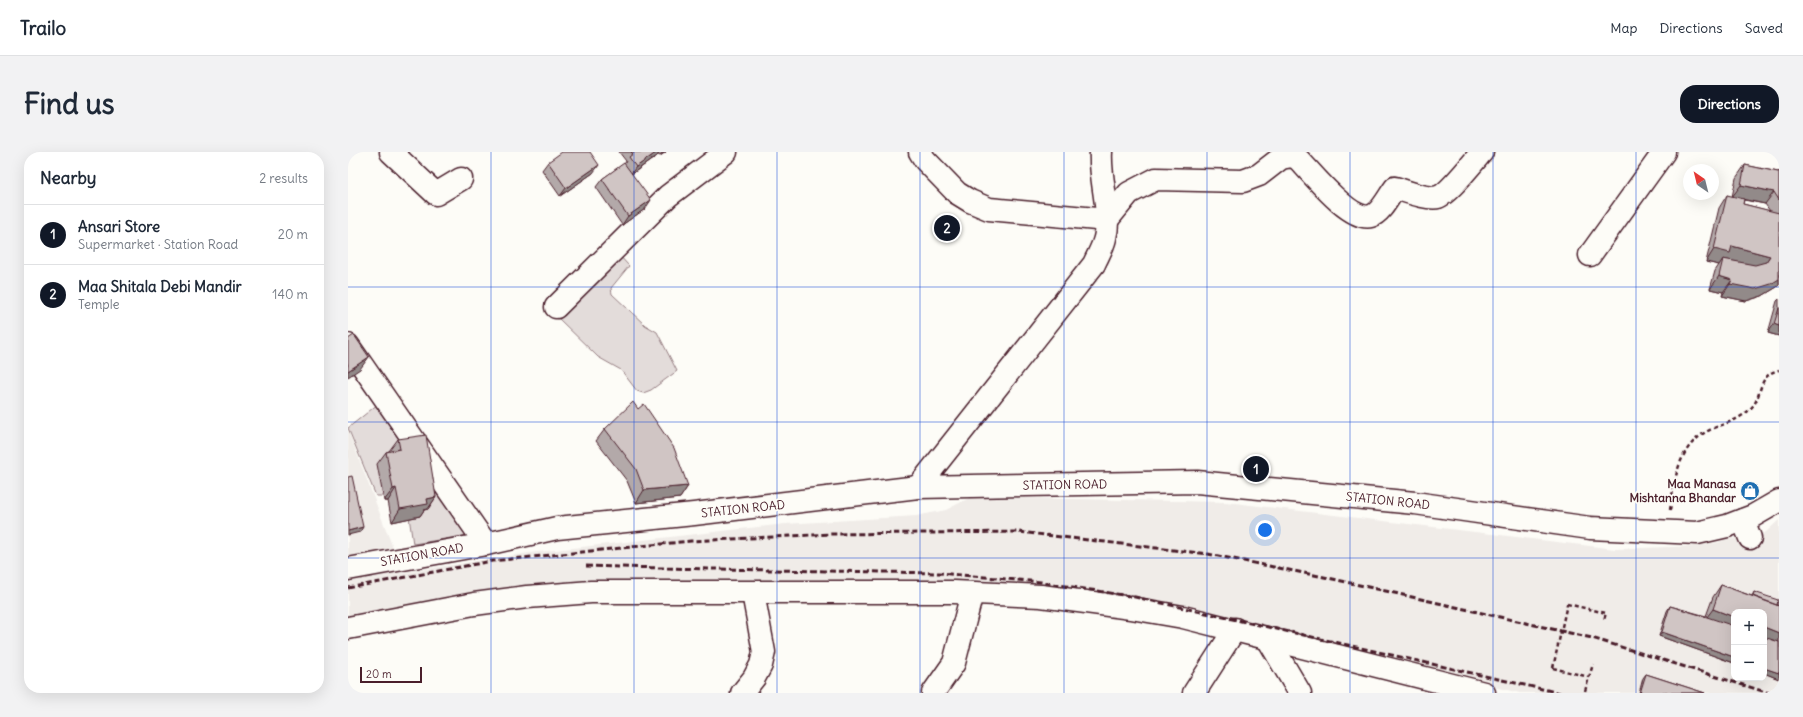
<!DOCTYPE html>
<meta charset="utf-8">
<style>
body{margin:0;font-family:Delius,sans-serif;background:#f2f2f3;color:#1f2937}
.controls{position:absolute;right:12px;bottom:12px;display:grid;overflow:hidden;border-radius:8px;box-shadow:0 4px 16px #0002}
.controls button{width:36px;height:36px;display:grid;place-items:center;padding:0;border:0;border-bottom:1px solid #e0e1e3;background:#fff;color:#1f2937;font:20px sans-serif}
.compass{position:absolute;left:1335px;top:12px;width:36px;height:36px;border-radius:50%;background:#fff;box-shadow:0 4px 16px #0002;rotate:325deg}
.scale{position:absolute;left:12px;bottom:10px;width:62px;box-sizing:border-box;padding-left:4px;border:2px solid #4a1f2b;border-top:0;font-size:11px;line-height:14px;white-space:nowrap;color:#4a1f2b;-webkit-text-stroke:3px #fdfcf7;paint-order:stroke}
.you{position:absolute;left:917px;top:378px;width:14px;height:14px;margin:-10px;border:3px solid #fff;border-radius:50%;background:#1a73e8;box-shadow:0 0 0 6px #1a73e833}
.badge{display:grid;place-items:center;width:26px;height:26px;border-radius:50%;background:#111827;color:#fff;font-size:13px;font-weight:700}
.pin{position:absolute;translate:-50% -50%;border:2px solid #fff;box-shadow:0 1px 4px #0006}
.list{margin:0;padding:0;list-style:none}
h2{display:flex;justify-content:space-between;align-items:center;height:52px;margin:0;padding:0 16px;font-size:17px}
h2 small{font-size:13px;font-weight:400;color:#747a83}
.list li{display:grid;grid-template-columns:26px 1fr auto;gap:12px;align-items:center;box-sizing:border-box;height:60px;padding:0 16px;border-top:1px solid #e0e1e3}
.list b{display:block;font-size:15px;white-space:nowrap}
.list p{margin:0;font-size:13px;white-space:nowrap;color:#747a83}
.list em{font-size:13px;font-style:normal;color:#747a83}
.map{position:relative;flex:none;width:1431px;height:541px;overflow:hidden;border-radius:16px}
header{display:flex;align-items:center;gap:24px;box-sizing:border-box;height:56px;padding:0 20px;background:#fff;border-bottom:1px solid #e0e1e3}
header strong{font-size:19px}
nav{display:flex;gap:22px;margin-inline-start:auto;font-size:14px}
.intro{display:flex;align-items:center;justify-content:space-between;box-sizing:border-box;height:96px;padding:0 24px}
h1{margin:0;font-size:28px}
.button{padding:10px 18px;border-radius:16px;background:#111827;color:#fff;font-size:14px;font-weight:700}
main{display:flex;gap:24px;padding:0 24px}
aside{flex:1;background:#fff;border-radius:16px;box-shadow:0 4px 16px #0002}
.map>svg:first-child{display:block}
.built{fill:#f0ece8;fill-rule:evenodd}
.grass{fill:#e3dcda;stroke:#967e82}
.lines{fill:none;stroke-linecap:round;stroke-linejoin:round}
.minor-casing{stroke:#4a1f2b;stroke-width:25}
.path{stroke:#4a1f2b;stroke-width:2.5;stroke-dasharray:4 3;stroke-linecap:butt}
.minor{stroke:#fdfcf7;stroke-width:22}
.rail{stroke:#4a1f2b;stroke-width:3;stroke-dasharray:6 3;stroke-linecap:butt}
.path-bridge{stroke:#4a1f2b;stroke-width:2.5;stroke-dasharray:4 3;stroke-linecap:butt}
.wall{fill:#b3a9a9;stroke:#4a1f2b;fill-rule:evenodd}
.shaded-wall{fill:#928a89;stroke:#4a1f2b}
.building{fill:#d0c5c4;stroke:#4a1f2b}
.grid{fill:none;stroke:#1d4ed8;stroke-width:1;stroke-opacity:0.55}
.labels{text-anchor:middle;stroke-width:3.5;stroke-linejoin:round;paint-order:stroke}
.poi-label{font-size:12px;font-weight:bold;fill:#4a1f2b;stroke:#fdfcf7;text-anchor:end}
.street-label{font-size:12px;fill:#4a1f2b;stroke:#fdfcf7}
</style>
<header>
<strong>Trailo</strong>
<nav><a>Map</a><a>Directions</a><a>Saved</a></nav>
</header>
<div class="intro"><h1>Find us</h1><a class="button">Directions</a></div>
<main>
<aside>
<h2>Nearby<small>2 results</small></h2>
<ul class="list">
<li><span class="badge">1</span><div><b>Ansari Store</b><p>Supermarket · Station Road</p></div><em>20 m</em></li>
<li><span class="badge">2</span><div><b>Maa Shitala Debi Mandir</b><p>Temple</p></div><em>140 m</em></li>
</ul>
</aside>
<div class="map">
<svg width="1431" height="541" viewBox="0 0 1431 541">
<rect width="100%" height="100%" fill="#fdfcf7"/>
<filter id="ink" filterUnits="userSpaceOnUse"><feTurbulence type="fractalNoise" baseFrequency=".025" numOctaves="2"/><feDisplacementMap in="SourceGraphic" scale="8" xChannelSelector="R" yChannelSelector="G"/><feConvolveMatrix kernelMatrix="1 2 1 2 8 2 1 2 1" color-interpolation-filters="sRGB"/></filter>
<g filter="url(#ink)">
<g class="built">
<polygon points="1,281 45,396 0,406 0,282"/>
<path d="M623 345 878 350 1267 397 1347 394 1372 390 1375 387 1402 386 1418 380 1431 368V541H1172L761 445 298 434 0 471V429L5 428 181 401 437 372 568 364 598 358ZM1386 460H1416V526H1386Z"/>
</g>
<g class="grass">
<polygon points="270,102 281,114 263,136 264,142 297,173 309,180 329,219 303,238 295,241 289,239 273,218 250,205 208,164"/>
<polygon points="35,248 128,382 65,392 58,344 28,344 0,276"/>
</g>
<g class="lines">
<defs>
<g id="minor">
<polyline points="43,0 88,42 113,27"/>
<polyline points="572,0 577,8 609,41 622,49 641,57 759,68"/>
<path d="M759 68 781 41 808 27 895 29 911 23 933 6 944 4 950 7C964 21 1002 70 1023 64 1033 61 1041 44 1047 36 1057 39 1081 48 1090 45 1100 42 1126 9 1134 0"/>
<polyline points="1242,103 1316,0"/>
<polyline points="208,155 320,44 378,0"/>
<polyline points="0,193 138,392"/>
<path d="M570 335 746 112C750 103 755 95 757 86 764 60 751 28 753 0"/>
<polyline points="1395,368 1402,386"/>
<polyline points="0,417 138,392 209,376 346,362 570,335 849,330 1067,351 1242,376 1349,381 1379,374 1405,364 1431,349"/>
<polyline points="0,476 126,452 179,445 243,440 606,440 693,444 783,456 835,465 1136,541"/>
<polyline points="920,487 952,541"/>
<polyline points="394,541 406,526 413,513 416,500 405,441"/>
<polyline points="585,541 606,511 624,441"/>
<polyline points="846,541 887,477"/>
</g>
</defs>
<use href="#minor" class="minor-casing"/>
<g class="path">
<path d="M1322 358C1327 325 1330 291 1366 276 1379 271 1395 266 1404 255 1415 243 1409 223 1431 218"/>
<polyline points="1219,452 1258,461 1256,468"/>
<polyline points="1205,516 1241,525"/>
<polyline points="1237,539 1245,512"/>
</g>
<use href="#minor" class="minor"/>
<g class="rail">
<polyline points="238,414 312,416 591,421 693,430 787,445 1212,541"/>
<polyline points="0,436 144,409 343,389 484,382 671,380 860,402 976,425 1244,486 1421,541"/>
</g>
<polyline class="path-bridge" points="1205,516 1219,452"/>
</g>
<g class="wall">
<polygon points="271,0 318,0 312,4 310,3 309,4 284,22 297,57 274,73 248,35 254,27 277,11 278,9"/>
<polygon points="200,10 245,21 212,44 194,18"/>
<path d="M1397 13 1430 20 1431 19V133L1429 135 1414 144 1398 149 1374 144 1375 140 1362 137 1367 119 1371 113 1358 110 1371 56 1379 43 1384 45 1388 26ZM1396 48 1417 52 1422 59 1395 52Z"/>
<polygon points="1431,147 1431,184 1420,181 1429,149"/>
<polygon points="257,277 340,334 332,346 288,351 279,329 248,289"/>
<polygon points="50,287 88,345 80,357 76,358 72,364 44,370 40,349 36,349 29,312 38,300 41,299"/>
<polygon points="1373,433 1404,444 1406,440 1431,454 1431,527 1416,521 1386,460 1386,511 1311,484 1319,459 1322,454 1358,464 1365,445"/>
<polygon points="1298,522 1357,541 1291,541 1295,526"/>
</g>
<g class="shaded-wall">
<polygon points="309,0 312,0 309,4 282,23 288,15"/>
<polygon points="315,0 318,0 312,4"/>
<polygon points="251,13 245,21 212,44 218,36"/>
<polygon points="1393,33 1426,40 1417,52 1384,45"/>
<polygon points="303,48 297,57 274,73 280,64"/>
<polygon points="1384,94 1422,104 1414,116 1375,107 1371,113 1358,110 1366,97"/>
<polygon points="1371,124 1384,128 1375,140 1362,137"/>
<polygon points="1431,127 1431,133 1429,135 1414,144 1398,149 1374,144 1382,132"/>
<polygon points="1426,172 1431,174 1431,184 1420,181"/>
<polygon points="21,205 12,217 0,225 0,219"/>
<polygon points="340,334 332,346 288,351 296,338"/>
<polygon points="48,336 40,349 36,349 45,337"/>
<polygon points="88,345 80,357 76,358 72,364 44,370 52,357 79,347"/>
<polygon points="15,375 12,380 0,383 0,379"/>
<polygon points="1365,457 1386,465 1386,480 1356,469"/>
<polygon points="1416,475 1431,481 1431,496 1416,491"/>
<polygon points="1314,480 1386,505 1386,511 1311,484"/>
<polygon points="1416,516 1431,521 1431,527 1416,521"/>
</g>
<g class="building">
<polygon points="214,0 242,0 251,13 218,36 200,10"/>
<polygon points="283,0 309,0 288,15 281,5 285,2"/>
<polygon points="276,11 303,48 280,64 254,27"/>
<polygon points="1397,13 1430,20 1431,19 1431,48 1426,40 1393,33"/>
<polygon points="1379,43 1396,47 1395,52 1431,61 1431,127 1423,132 1407,137 1382,132 1384,128 1371,124 1375,107 1407,113 1418,110 1422,104 1384,94 1382,101 1366,97"/>
<polygon points="1431,156 1431,174 1426,172"/>
<polygon points="6,183 21,205 0,219 0,187"/>
<polygon points="285,250 290,257 296,252 326,296 340,334 296,338 288,317 257,277"/>
<polygon points="78,283 88,345 79,347 80,352 52,357 48,336 45,337 38,300 52,297 50,287"/>
<polygon points="4,324 15,375 0,379 0,325"/>
<polygon points="1373,433 1431,454 1431,481 1416,475 1416,460 1386,460 1386,465 1365,457"/>
<polygon points="1406,440 1430,448 1429,453 1405,444"/>
<polygon points="1322,454 1359,465 1386,474 1386,505 1314,480"/>
<polygon points="1416,485 1431,490 1431,521 1416,516"/>
<polygon points="1298,522 1357,541 1292,541"/>
</g>
</g>
<path class="grid" d="M143 0V541M286 0V541M429 0V541M572 0V541M716 0V541M859 0V541M1002 0V541M1145 0V541M1288 0V541M0 135H1431M0 270H1431M0 406H1431"/>
<defs>
<symbol id="shop-disc" viewBox="-11 -11 22 22"><circle r="9.5" fill="#1f6fb2" stroke="#fdfcf7"/><path d="M-5-2.5h2.3a2.7 3.5 0 0 1 5.4 0H5L5.5 6h-11ZM-1.5-2.5h3a1.5 2.3 0 0 0-3 0Z" fill="#fff"/></symbol>
</defs>
<g fill-rule="evenodd">
<use href="#shop-disc" x="1391" y="328" width="22" height="22"/>
</g>
<g class="labels">
<g class="poi-label">
<text x="1388" y="336">Maa Manasa<tspan x="1388" dy="14">Mishtanna Bhandar</tspan></text>
</g>
<g class="street-label">
<text transform="translate(717 333) rotate(-1)" y="4">STATION ROAD</text>
<text transform="translate(1040 349) rotate(6)" y="4">STATION ROAD</text>
<text transform="translate(395 357) rotate(-6)" y="4">STATION ROAD</text>
<text transform="translate(74 403) rotate(-10)" y="4">STATION ROAD</text>
</g>
</g>
</svg>
<div class="controls">
<button>+</button>
<button>−</button>
</div>
<svg class="compass" viewBox="-18 -18 36 36"><path d="M0-13l5 13h-10z" fill="#e53935"/><path d="M0 13l5-13h-10z" fill="#747a83"/></svg>
<div class="scale">20 m</div>
<div class="you"></div>
<div class="pin badge" style="left:908px;top:317px">1</div>
<div class="pin badge" style="left:599px;top:76px">2</div>
</div>
</main>
